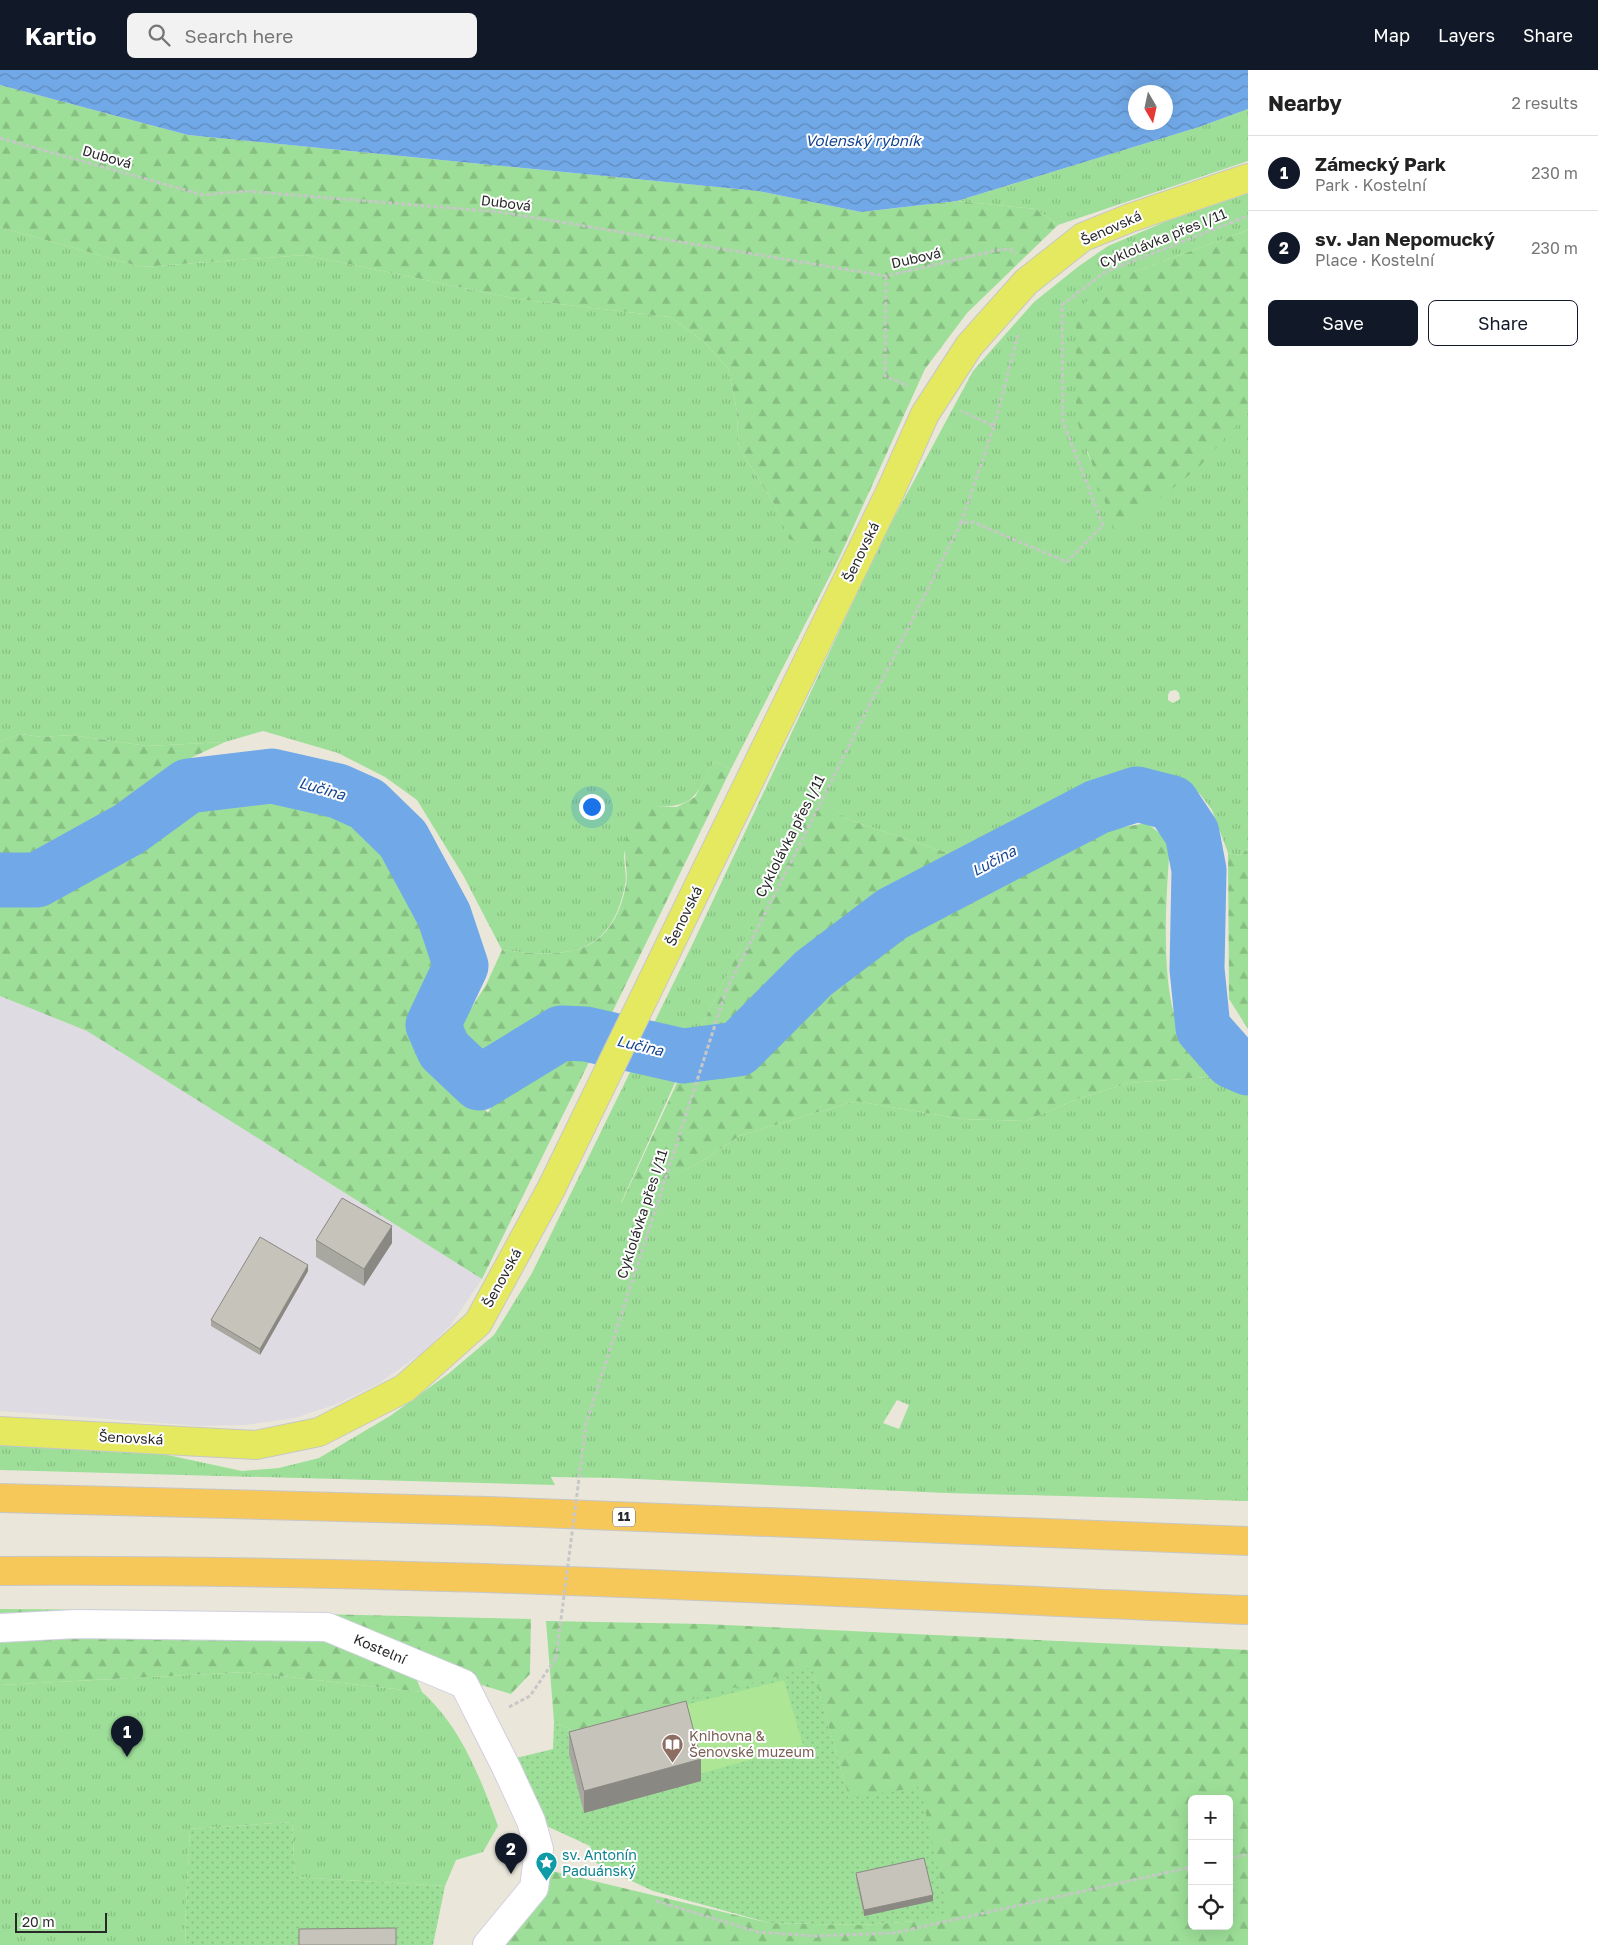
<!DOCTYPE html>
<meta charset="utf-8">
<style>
body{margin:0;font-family:"Golos Text",sans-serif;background:#f2f2f2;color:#222}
.controls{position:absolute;right:15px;bottom:15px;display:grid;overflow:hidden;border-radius:8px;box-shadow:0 5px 20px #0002}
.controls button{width:45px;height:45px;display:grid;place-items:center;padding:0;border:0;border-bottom:1px solid #e0e0e0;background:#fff;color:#222;font:25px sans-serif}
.compass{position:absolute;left:1128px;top:15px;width:45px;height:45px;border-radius:50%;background:#fff;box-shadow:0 5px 20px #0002;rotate:171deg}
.scale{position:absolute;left:15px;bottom:12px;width:92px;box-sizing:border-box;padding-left:5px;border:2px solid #282828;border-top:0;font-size:14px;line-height:18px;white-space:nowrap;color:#282828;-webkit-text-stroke:4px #fff;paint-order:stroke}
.you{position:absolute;left:591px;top:736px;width:18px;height:18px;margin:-12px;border:4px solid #fff;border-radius:50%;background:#1a73e8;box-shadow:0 0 0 8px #1a73e833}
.badge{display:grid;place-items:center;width:32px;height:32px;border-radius:50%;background:#111827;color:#fff;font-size:16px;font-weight:700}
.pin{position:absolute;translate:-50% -41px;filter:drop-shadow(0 1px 2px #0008)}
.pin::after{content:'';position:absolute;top:26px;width:18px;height:15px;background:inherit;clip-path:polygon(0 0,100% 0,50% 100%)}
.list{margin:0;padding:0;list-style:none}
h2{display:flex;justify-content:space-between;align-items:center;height:65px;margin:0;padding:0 20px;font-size:21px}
h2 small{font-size:16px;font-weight:400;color:#767676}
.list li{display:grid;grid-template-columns:32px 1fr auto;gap:15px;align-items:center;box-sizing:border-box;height:75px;padding:0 20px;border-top:1px solid #e0e0e0}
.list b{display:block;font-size:19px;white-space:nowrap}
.list p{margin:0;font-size:16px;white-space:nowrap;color:#767676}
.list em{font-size:16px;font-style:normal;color:#767676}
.actions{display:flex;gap:10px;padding:15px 20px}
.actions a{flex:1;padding:11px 0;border:1px solid #111827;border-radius:8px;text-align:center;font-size:18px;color:#111827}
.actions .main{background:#111827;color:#fff}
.icon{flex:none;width:28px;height:28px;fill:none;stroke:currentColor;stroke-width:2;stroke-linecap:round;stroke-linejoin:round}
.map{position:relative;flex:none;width:1248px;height:1875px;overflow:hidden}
header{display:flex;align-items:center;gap:30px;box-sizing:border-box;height:70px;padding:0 25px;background:#111827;color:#fff}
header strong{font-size:24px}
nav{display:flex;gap:28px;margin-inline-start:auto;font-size:18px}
.search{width:350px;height:45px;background:#f2f2f2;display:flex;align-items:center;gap:12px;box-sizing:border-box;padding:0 18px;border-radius:8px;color:#767676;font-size:19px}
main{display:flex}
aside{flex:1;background:#fff}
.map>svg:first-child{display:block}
.industrial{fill:#dfdbe2}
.grass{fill:url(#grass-tufts);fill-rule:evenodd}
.forest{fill:url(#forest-firs);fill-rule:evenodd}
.garden{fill:url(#garden-dots)}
.pitch{fill:#ade694}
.water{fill:url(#water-waves);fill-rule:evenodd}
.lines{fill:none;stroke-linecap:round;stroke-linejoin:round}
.river{stroke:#71a9e8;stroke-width:55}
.minor-casing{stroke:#d1cfe0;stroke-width:30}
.major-casing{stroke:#c7c7c7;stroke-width:30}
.highway-casing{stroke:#c7c7c7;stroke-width:30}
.path{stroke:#c7c7c7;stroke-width:3;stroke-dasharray:4 2.5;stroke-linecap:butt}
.minor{stroke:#fff;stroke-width:28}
.major{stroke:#e5e95f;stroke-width:28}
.highway{stroke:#f6c759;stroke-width:28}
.major-bridge-casing{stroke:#c7c7c7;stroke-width:30;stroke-linecap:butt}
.path-bridge{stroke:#c7c7c7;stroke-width:3;stroke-dasharray:4 2.5;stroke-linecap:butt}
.major-bridge{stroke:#e5e95f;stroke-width:28}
.wall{fill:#a9a8a0}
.shaded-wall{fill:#8a8882}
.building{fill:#c5c3ba;stroke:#8a8882}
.labels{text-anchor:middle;stroke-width:4;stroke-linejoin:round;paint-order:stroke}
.shield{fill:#fff;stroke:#686868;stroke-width:1}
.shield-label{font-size:12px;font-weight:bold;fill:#282828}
.street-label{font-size:14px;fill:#282828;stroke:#fff}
.education-label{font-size:14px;fill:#785e54;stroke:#fff;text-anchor:start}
.culture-label{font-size:14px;fill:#0d838f;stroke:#fff;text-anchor:start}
.water-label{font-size:15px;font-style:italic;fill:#134491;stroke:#fff}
</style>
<header>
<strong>Kartio</strong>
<div class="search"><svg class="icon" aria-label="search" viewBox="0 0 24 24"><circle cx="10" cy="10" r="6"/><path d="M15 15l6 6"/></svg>Search here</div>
<nav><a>Map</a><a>Layers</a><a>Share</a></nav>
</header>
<main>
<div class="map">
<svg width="1248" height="1875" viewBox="0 0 1248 1875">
<defs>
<pattern id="grass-tufts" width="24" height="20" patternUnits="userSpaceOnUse" patternTransform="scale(1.25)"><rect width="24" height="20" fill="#9ddf98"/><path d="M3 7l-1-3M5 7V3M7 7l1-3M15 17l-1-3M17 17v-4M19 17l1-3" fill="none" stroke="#87bf83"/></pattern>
<pattern id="forest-firs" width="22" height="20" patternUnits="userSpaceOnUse" patternTransform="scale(1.25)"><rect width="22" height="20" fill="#9ddf98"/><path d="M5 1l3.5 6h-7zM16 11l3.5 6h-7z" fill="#87bf83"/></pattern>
<pattern id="garden-dots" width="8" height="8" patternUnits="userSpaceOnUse" patternTransform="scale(1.25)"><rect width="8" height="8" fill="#9ddf98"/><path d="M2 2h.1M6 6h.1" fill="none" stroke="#87bf83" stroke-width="1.8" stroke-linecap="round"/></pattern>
<pattern id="water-waves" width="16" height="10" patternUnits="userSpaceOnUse" patternTransform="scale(1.25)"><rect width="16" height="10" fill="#71a9e8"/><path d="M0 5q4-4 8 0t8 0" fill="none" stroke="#5d8abc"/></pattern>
</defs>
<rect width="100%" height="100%" fill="#eae7da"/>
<polygon class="industrial" points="0,926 87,961 482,1209 451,1255 422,1283 378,1314 337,1334 295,1348 246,1355 200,1356 0,1341"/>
<g class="grass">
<polygon points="1248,39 1248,91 1058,155 1036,139 957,131 1199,57"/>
<path d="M1248 123V160L1134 202 1087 382 1101 418 1243 347 1248 342V778L1240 786 1228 783 1212 740 1200 724 1181 711 1158 707 1127 710 989 774 966 789 847 749 817 726 691 977 621 1133 704 1090 739 1066 855 1031 962 1049 1026 1051 1077 1029 1129 1013 1223 1006 1248 1018V1431L946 1423 615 1408 551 1407 555 1415 0 1400V1375L149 1381 242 1401 279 1398 319 1388 390 1346 448 1304 494 1265 532 1203 693 873 882 470 973 301 1034 232 1079 196 1108 176 1167 151ZM1176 620 1179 623 1180 629 1173 633 1168 630V625L1170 621ZM897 1330 909 1335 899 1359 883 1353Z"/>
<path d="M0 157 141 197 305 185 517 229 670 247 703 271 728 298 736 336 739 377 774 434 789 468 840 486 731 699 714 691C696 725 696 737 654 737 646 749 631 763 626 777 621 788 628 804 625 815 611 888 564 888 502 880L463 805 417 730 385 707 338 683 263 661 225 672 147 676 71 665 42 667 21 664 0 671Z"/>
<path d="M246 1602 422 1622C461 1657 480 1707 498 1756L483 1782 456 1790 445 1816 295 1807 292 1752 190 1759 185 1856 186 1875H0V1615Z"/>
</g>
<g class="forest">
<polygon points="0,15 188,65 758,121 861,142 957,131 1036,139 1058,155 967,243 925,299 840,486 789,469 774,434 739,377 736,336 728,298 703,271 670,247 517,229 305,185 141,197 0,157"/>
<polygon points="1248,160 1248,342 1199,397 1116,464 1076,348 1076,240 1105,217 1134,202"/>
<polygon points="21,664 42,667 71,665 147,676 225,672 169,698 109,744 24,788 0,789 0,671"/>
<path d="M714 691 731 699 607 953 552 945 513 966 481 995 463 973 461 954 486 915 502 880C564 888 612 888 626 815 628 804 625 792 625 781 625 769 628 758 629 746L654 737H677L695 727Z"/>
<polygon points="272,721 333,737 380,771 399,803 429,870 436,908 416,950 428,981 488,1043 503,1015 564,975 596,978 482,1209 87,961 0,926 0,826 14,826 49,815 128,773 193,729"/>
<polygon points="817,725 847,749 966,789 886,836 800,906 733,972 691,977"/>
<path d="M1147 753 1170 772C1167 822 1156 937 1189 975 1198 987 1212 996 1223 1006L1129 1013 1077 1029 1026 1051 962 1049 855 1031 739 1066 704 1090 621 1134 687 991 745 984 817 911 862 875 1107 760Z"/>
<polygon points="1248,778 1248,959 1229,929 1228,783 1240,786"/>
<polygon points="0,1539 148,1540 531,1549 530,1604 511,1624 472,1612 404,1580 422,1622 246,1602 0,1615"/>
<path d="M546 1551 704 1554 1248 1580V1875H500L536 1831 552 1801 769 1853 861 1855 916 1851 849 1728 812 1598 573 1661 554 1652ZM1192 1729H1229V1856H1192Z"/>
</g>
<g class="garden">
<polygon points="812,1597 849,1728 920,1717 948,1843 916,1851 861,1855 769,1853 653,1821 621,1806 626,1801 613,1801 596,1793 590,1776 542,1754 516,1688 553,1679 554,1652 573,1661"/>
<polygon points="292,1752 295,1807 445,1816 433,1875 186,1875 185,1856 190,1759"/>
</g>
<polygon class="pitch" points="784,1610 803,1675 699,1704 681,1636"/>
<path class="water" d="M0 0H1248V39L1199 57 957 131 861 142 758 121 188 65 0 15ZM1136 22H1166V52H1136Z"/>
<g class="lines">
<polyline class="river" points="0,810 37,810 129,759 188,716 272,706 338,721 367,734 403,769 444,845 461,896 433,955 444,980 479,1013 561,963 586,964 683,986 738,979 814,903 892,844 1097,737 1137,724 1172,733 1192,763 1199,800 1197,899 1203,958 1232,991 1248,998"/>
<defs>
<polyline id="minor" points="0,1558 76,1554 327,1557 464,1614 506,1697 531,1751 539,1779 534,1818 487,1875"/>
<g id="major">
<polyline points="969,276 1026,212 1083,167 1130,148 1248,108"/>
<polyline points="0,1361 256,1375 319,1362 405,1318 478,1253 551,1119 891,420"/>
</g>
<g id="highway">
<polyline points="0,1428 488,1441 1248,1471"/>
<path d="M0 1501C416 1498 832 1523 1248 1540"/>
</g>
</defs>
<use href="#minor" class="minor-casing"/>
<use href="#major" class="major-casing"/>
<use href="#highway" class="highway-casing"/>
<g class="path">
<polyline points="0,68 203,125 246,121 500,142 886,206 998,180 1010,179 1016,184"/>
<polyline points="886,206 885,306 908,316"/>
<polyline points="994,356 1018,265"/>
<polyline points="961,453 994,356 961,341"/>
<polyline points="726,921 961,453 973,452 1067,492 1103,455 1063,352 1062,235 1105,202 1248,146"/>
<polyline points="509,1637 530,1626 556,1588"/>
<polyline points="1229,1789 1248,1784"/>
<polyline points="656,1831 758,1862 815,1866 894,1863 1192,1797"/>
</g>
<use href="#minor" class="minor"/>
<use href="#major" class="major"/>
<use href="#highway" class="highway"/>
<defs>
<polyline id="major-bridge" points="891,420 925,344 969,276"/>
</defs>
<use href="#major-bridge" class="major-bridge-casing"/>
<polyline class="path-bridge" points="556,1588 586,1354 726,921"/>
<use href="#major-bridge" class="major-bridge"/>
</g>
<g class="wall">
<polygon points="316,1170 392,1173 364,1216 316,1187"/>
<polygon points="308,1201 260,1285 211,1256 211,1250"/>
<polygon points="569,1662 701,1711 584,1743 569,1684"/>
<polygon points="856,1803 933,1831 864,1846 856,1808"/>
</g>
<g class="shaded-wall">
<polygon points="392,1156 392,1173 364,1216 364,1199"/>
<polygon points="308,1195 308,1201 260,1285 260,1279"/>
<polygon points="701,1689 701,1711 584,1743 584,1721"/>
<polygon points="933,1825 933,1831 864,1846 864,1840"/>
</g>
<g class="building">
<polygon points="342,1128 392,1156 364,1199 316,1170"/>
<polygon points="260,1167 308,1195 260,1279 211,1250"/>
<polygon points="686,1631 701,1689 584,1721 569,1662"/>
<polygon points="924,1788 933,1825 864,1840 856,1803"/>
<polygon points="396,1858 396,1875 299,1875 299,1859"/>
</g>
<defs>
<symbol id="library-pin" viewBox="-11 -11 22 30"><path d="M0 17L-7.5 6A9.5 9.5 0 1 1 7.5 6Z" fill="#8d6e63" stroke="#fff"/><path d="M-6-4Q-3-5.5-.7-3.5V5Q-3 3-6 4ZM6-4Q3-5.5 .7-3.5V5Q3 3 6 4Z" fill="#fff"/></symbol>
<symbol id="sight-pin" viewBox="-11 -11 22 30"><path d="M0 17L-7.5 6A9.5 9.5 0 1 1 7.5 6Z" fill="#0f9aa8" stroke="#fff"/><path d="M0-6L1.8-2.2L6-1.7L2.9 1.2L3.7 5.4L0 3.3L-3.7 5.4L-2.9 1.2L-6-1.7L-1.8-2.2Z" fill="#fff"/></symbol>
</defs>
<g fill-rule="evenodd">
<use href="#library-pin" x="660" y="1662" width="25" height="34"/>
<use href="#sight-pin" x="534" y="1780" width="25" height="34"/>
</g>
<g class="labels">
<rect class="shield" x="613" y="1437.5" width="22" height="19" rx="4"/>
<g class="shield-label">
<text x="624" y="1451">11</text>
</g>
<g class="street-label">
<text transform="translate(107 87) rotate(16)" y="5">Dubová</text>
<text transform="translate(506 133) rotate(7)" y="5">Dubová</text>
<text transform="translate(1111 158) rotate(-24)" y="5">Šenovská</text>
<text transform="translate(1163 168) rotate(-22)" y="5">Cyklolávka přes I/11</text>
<text transform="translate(916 188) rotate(-13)" y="5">Dubová</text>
<text transform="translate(861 482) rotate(-64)" y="5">Šenovská</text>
<text transform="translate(790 766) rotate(-63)" y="5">Cyklolávka přes I/11</text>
<text transform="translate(684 846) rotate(-64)" y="5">Šenovská</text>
<text transform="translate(642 1144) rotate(-72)" y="5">Cyklolávka přes I/11</text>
<text transform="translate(502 1208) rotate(-61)" y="5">Šenovská</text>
<text transform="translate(131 1368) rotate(3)" y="5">Šenovská</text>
<text transform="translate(380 1579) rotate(23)" y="5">Kostelní</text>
</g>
<g class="education-label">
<text x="689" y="1671">Knihovna &amp;<tspan x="689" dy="16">Šenovské muzeum</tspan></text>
</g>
<g class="culture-label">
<text x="562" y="1790">sv. Antonín<tspan x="562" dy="16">Paduánský</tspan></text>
</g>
<g class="water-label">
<text x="863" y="76">Volenský rybník</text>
<text transform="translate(322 719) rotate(16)" y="5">Lučina</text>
<text transform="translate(994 791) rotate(-28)" y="5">Lučina</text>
<text transform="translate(640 976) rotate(13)" y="5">Lučina</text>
</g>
</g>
</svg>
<div class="controls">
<button>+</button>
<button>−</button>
<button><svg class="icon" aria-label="locate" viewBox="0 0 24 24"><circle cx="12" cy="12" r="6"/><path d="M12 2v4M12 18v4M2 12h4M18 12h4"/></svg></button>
</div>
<svg class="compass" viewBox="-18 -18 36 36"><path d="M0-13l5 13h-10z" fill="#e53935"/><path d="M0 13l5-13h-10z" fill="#767676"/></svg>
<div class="scale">20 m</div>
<div class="you"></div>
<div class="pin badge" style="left:127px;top:1687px">1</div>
<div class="pin badge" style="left:511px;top:1804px">2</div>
</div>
<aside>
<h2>Nearby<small>2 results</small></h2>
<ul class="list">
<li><span class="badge">1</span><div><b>Zámecký Park</b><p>Park · Kostelní</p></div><em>230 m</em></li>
<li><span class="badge">2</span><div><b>sv. Jan Nepomucký</b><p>Place · Kostelní</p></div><em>230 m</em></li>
</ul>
<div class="actions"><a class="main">Save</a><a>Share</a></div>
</aside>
</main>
